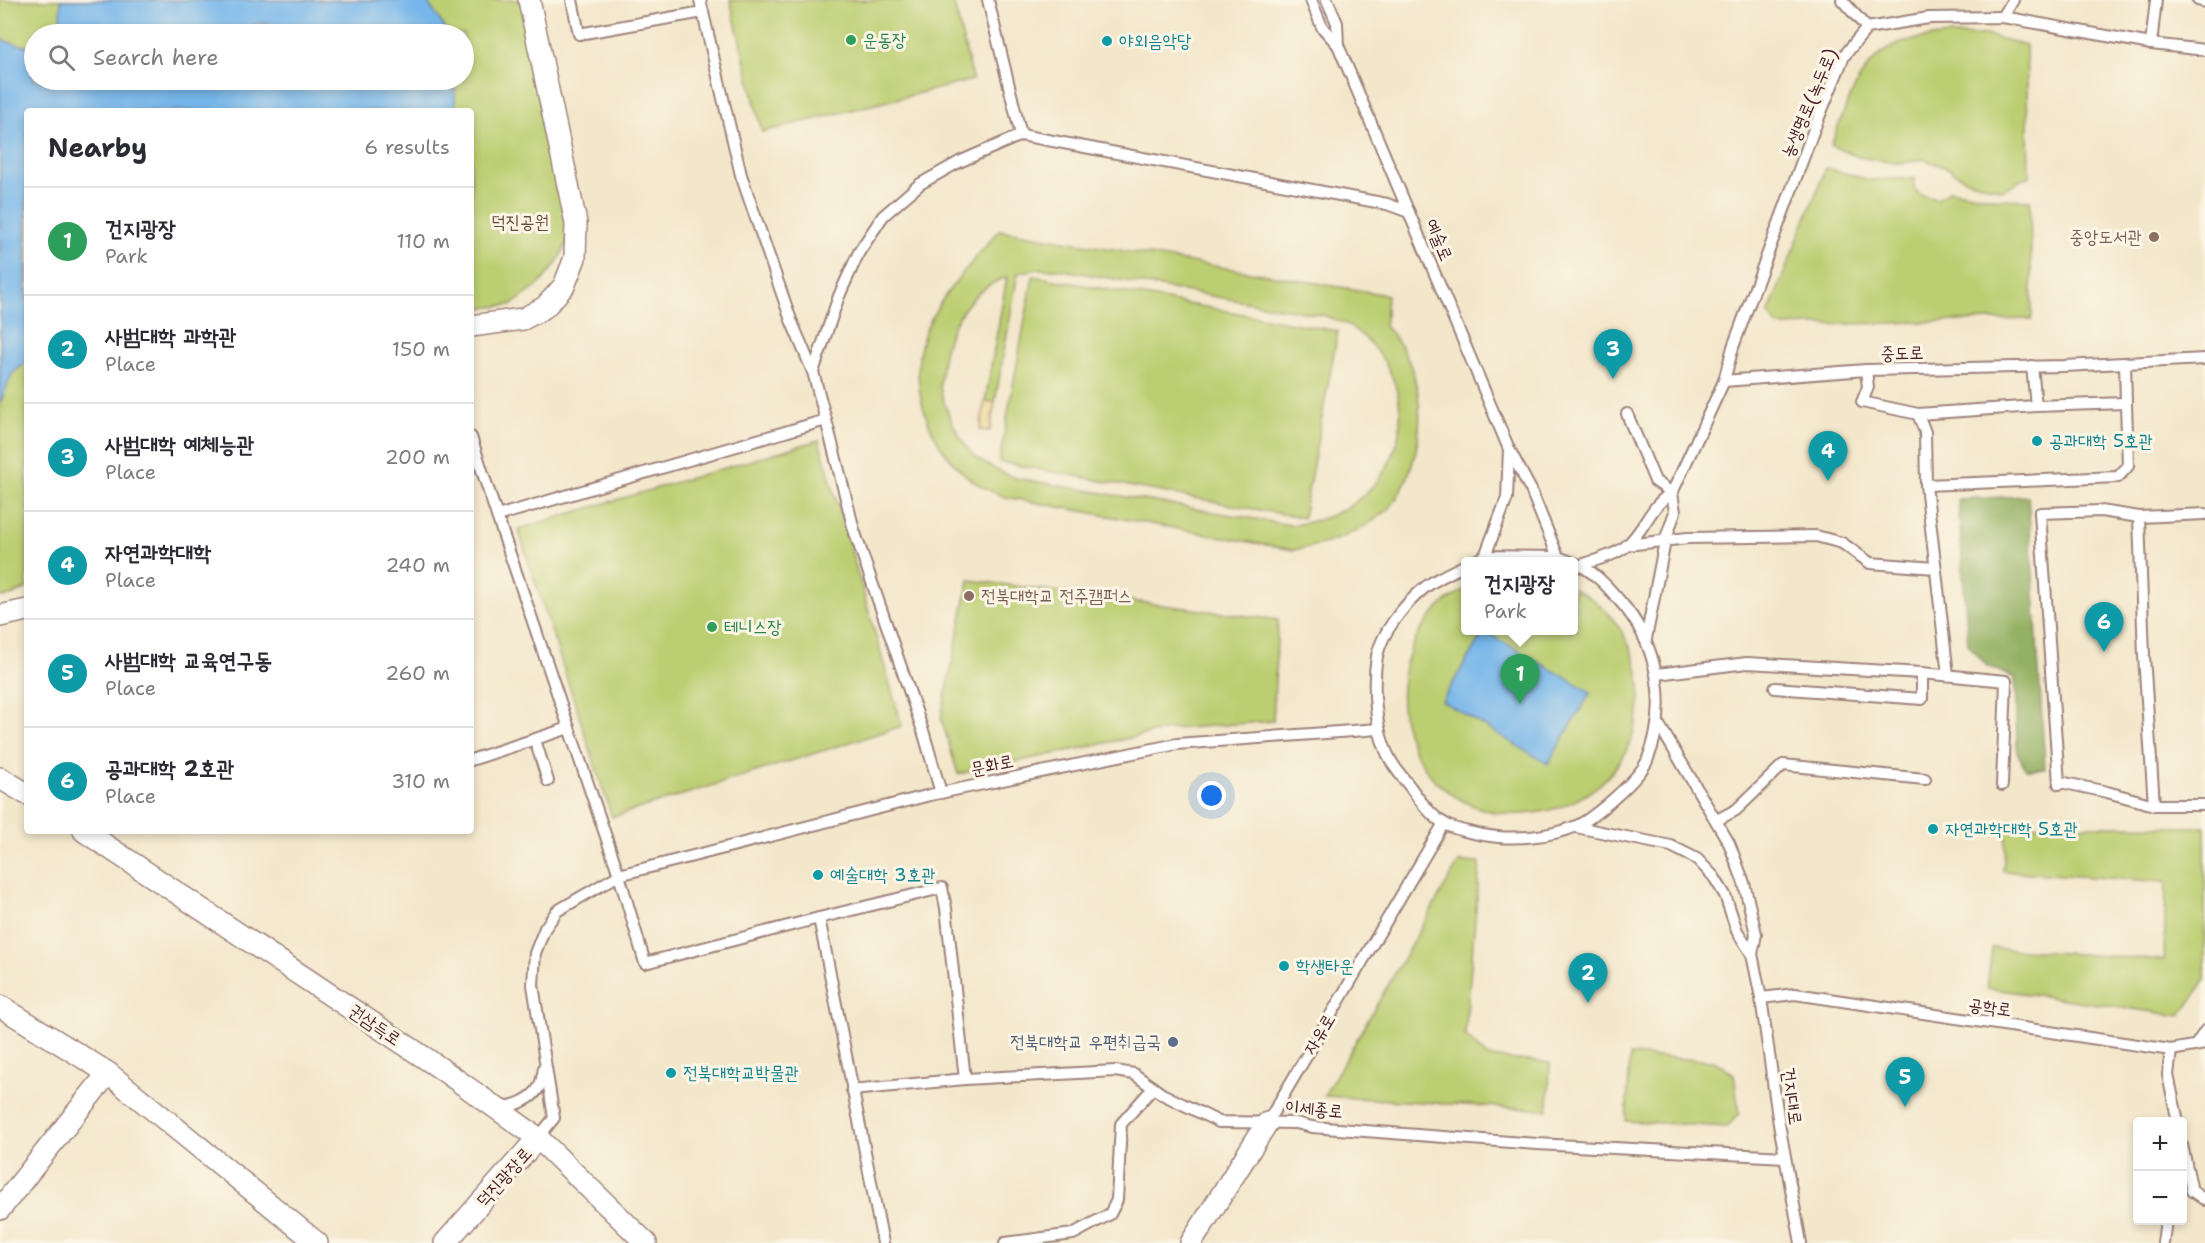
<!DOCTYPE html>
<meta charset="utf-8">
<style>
body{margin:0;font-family:"Shantell Sans","Poor Story",sans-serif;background:#f7f7f7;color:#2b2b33}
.controls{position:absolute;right:18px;bottom:18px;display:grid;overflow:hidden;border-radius:6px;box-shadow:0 3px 9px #0003}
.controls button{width:54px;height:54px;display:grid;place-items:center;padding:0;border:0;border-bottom:2px solid #e1e1e2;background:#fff;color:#2b2b33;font:30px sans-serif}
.you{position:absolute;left:1212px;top:796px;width:21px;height:21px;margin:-15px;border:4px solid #fff;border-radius:50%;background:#1a73e8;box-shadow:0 0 0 9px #1a73e833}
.badge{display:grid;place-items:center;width:39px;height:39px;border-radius:50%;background:#7c3aed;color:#fff;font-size:20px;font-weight:700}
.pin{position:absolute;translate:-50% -50px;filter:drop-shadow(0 2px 3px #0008)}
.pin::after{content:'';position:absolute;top:32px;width:21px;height:18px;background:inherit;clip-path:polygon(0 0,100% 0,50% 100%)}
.popup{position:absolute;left:1461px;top:557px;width:117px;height:78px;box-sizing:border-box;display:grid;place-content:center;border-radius:6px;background:#fff;filter:drop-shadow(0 2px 4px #0005);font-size:20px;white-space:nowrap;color:#7c7c81}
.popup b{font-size:22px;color:#2b2b33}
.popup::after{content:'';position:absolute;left:50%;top:100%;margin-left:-12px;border:12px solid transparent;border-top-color:#fff}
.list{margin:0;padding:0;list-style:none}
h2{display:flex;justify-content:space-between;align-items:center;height:78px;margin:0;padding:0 24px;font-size:26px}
h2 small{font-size:20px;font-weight:400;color:#7c7c81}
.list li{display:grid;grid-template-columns:39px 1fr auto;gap:18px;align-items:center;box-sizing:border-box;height:108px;padding:0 24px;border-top:2px solid #e1e1e2}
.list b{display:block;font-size:22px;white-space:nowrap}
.list p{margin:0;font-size:20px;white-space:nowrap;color:#7c7c81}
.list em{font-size:20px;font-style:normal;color:#7c7c81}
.icon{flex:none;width:33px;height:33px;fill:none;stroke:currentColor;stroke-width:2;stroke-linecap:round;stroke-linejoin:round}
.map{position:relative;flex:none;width:2205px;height:1243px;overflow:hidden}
.search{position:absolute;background:#fff;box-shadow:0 3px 9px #0003;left:24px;top:24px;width:450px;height:66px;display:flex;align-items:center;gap:15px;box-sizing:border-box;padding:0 21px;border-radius:33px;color:#7c7c81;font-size:22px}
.panel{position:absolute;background:#fff;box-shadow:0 3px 9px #0003;left:24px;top:108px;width:450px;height:726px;border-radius:6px}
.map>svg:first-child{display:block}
.green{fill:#bbce71;stroke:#82764e;stroke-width:1.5;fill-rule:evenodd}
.forest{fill:#94b163;stroke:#6f6847;stroke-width:1.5}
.sand{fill:#eeda9e;stroke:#9c7c64;stroke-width:1.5}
.water{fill:#76b6ea;stroke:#606a8a;stroke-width:1.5}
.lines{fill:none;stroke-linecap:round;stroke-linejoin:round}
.lane-casing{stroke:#9e837b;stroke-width:14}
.street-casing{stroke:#9e837b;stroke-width:24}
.lane{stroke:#fff;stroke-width:10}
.street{stroke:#fff;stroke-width:21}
.leisure-dot{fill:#2e9e5b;stroke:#fcf5e5;stroke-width:2}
.culture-dot{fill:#0f9aa8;stroke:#fcf5e5;stroke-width:2}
.education-dot{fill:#8d6e63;stroke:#fcf5e5;stroke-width:2}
.service-dot{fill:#5c6f8a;stroke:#fcf5e5;stroke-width:2}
.labels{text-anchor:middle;stroke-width:6;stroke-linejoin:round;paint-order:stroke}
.leisure-label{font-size:18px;fill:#27864d;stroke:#fcf5e5;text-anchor:start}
.culture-label{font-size:18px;fill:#0d838f;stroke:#fcf5e5;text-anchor:start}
.street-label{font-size:18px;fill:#4a1f2b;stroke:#fcf5e5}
.park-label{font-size:18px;fill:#664b3c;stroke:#fcf5e5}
.education-label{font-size:18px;fill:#785e54;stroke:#fcf5e5;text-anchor:end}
.service-label{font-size:18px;fill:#4e5e75;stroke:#fcf5e5;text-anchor:end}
</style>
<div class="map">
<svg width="2205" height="1243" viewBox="0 0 2205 1243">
<rect width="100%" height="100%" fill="#fcf5e5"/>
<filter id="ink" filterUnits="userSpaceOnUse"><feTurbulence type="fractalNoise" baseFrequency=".0167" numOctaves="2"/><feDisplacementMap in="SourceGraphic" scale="12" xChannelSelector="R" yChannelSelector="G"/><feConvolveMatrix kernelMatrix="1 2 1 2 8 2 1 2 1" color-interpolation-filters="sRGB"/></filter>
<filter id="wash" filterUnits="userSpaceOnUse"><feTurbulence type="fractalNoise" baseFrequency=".008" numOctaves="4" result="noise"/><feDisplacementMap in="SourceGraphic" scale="24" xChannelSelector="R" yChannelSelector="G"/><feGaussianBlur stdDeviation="1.35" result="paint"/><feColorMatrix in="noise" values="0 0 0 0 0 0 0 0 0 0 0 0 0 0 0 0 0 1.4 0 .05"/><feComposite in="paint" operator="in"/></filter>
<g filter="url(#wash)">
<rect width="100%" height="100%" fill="#f3e7cb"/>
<g class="green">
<path d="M0 0H523L568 214 567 243 556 264 538 286 511 305 471 309V111H27V588L11 596 0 597ZM34 34H464V80H34Z"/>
<polygon points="730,0 953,0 973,80 762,132"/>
<path d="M1950 35H1985L2026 45 2029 176 2002 190 1967 180 1949 169 1923 159 1902 164 1858 157 1831 145C1846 109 1858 59 1899 44 1915 38 1933 37 1950 35Z"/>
<polygon points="1826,168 1870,180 1915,178 1914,188 1920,195 1937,199 1950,190 1999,199 2030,200 2032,319 1778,326 1768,314"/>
<path d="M999 230 1387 295 1385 326C1432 373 1429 458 1389 509 1385 513 1379 516 1374 520 1348 538 1325 545 1293 550L1005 497C995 493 984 489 976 483 928 450 903 379 928 325 944 290 974 261 999 230ZM1038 269H1057L1326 316C1334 320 1344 322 1351 327 1442 393 1398 517 1290 525L1015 478C1002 472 985 466 975 456 959 441 944 408 940 387 940 381 941 374 942 368 945 329 969 290 1007 277L985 401 995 402 1018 273Z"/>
<polygon points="1033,276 1338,331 1303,518 999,462"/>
<polygon points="819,440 902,726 612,817 518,529"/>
<polygon points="969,580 1278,620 1273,721 1172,729 958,774 941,718"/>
<path d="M1466 589V630H1574V589C1580 593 1588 596 1594 600 1623 623 1642 662 1640 699 1637 735 1623 767 1594 789 1575 803 1555 811 1532 813 1416 826 1358 687 1440 607 1447 599 1457 594 1466 589Z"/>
<polygon points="2007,825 2205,827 2205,980 2181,1016 1987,988 1992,948 2164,960 2166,882 2003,871"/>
<polygon points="1459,862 1480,863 1465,1035 1488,1057 1550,1063 1548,1110 1324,1096"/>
<polygon points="1630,1055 1714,1061 1734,1074 1739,1114 1727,1127 1626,1121"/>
</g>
<polygon class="forest" points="2028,496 2045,769 2026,769 2017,752 2015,678 1987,666 1968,644 1958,499"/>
<polygon class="sand" points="985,401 995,402 990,431 980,430"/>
<g class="water">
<path d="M61 0H426L449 34H285C273 20 254 20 241 34H72L60 21Z"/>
<polygon points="0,37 5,41 34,48 34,80 454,80 456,111 27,111 27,362 12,374 0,404"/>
<polygon points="1484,631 1591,692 1548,764 1442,701"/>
</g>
</g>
<g filter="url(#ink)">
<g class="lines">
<defs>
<g id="lane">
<polyline points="572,0 579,34 703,12"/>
<polyline points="700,0 741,175 791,320 813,372"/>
<polyline points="988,0 1021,135"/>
<polyline points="1311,0 1322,27 1338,45 1509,449 1531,490 1558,557"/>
<polyline points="1327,0 1337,23 1338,45"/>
<polyline points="1842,0 1867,28"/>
<polyline points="2198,0 2205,2"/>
<polyline points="2003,17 2013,0"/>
<polyline points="2151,44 2156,0"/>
<polyline points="2125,363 2126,403"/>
<polyline points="2032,366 2036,406"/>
<polyline points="1866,370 1868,387 1862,402 1918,414 1925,432 1926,485 1948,675"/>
<polyline points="1724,381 1866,370 2064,366 2205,359"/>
<polyline points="1627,414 1655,481 1672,493"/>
<polyline points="1918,414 2036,406 2126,403 2128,466 2118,477 1926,485"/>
<polyline points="826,420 854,530 924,734 941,793"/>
<polyline points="471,437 497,516"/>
<polyline points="1627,545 1688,538 1816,536 1842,543 1870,563 1935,568"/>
<polyline points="1485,556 1507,498 1509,449"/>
<polyline points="1473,562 1485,556 1558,557 1571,562"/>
<path d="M1466 565C1451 572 1435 579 1423 589 1404 605 1382 632 1377 656 1372 686 1375 732 1390 759 1395 769 1404 779 1411 788 1420 801 1431 816 1445 824 1454 830 1486 836 1498 837 1522 839 1551 836 1574 827 1592 820 1639 779 1647 761 1670 706 1658 643 1619 600 1607 586 1592 569 1574 563"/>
<path d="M1581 565C1596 560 1613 556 1625 547 1644 532 1650 505 1672 493"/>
<polyline points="1646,639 1665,541 1675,512 1672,493 1724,381 1733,347 1814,129 1844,56 1867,28 1929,18 2003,17 2151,44 2205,50"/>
<polyline points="1657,674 1747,663 1922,673 2006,681 2002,785"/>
<polyline points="1775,688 1922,699 1922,673"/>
<polyline points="1658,723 1729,843 1744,883 1756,934 1752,954"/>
<polyline points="535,740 548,781"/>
<polyline points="471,760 569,728"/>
<polyline points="2065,783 2107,792 2154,805 2205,805"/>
<polyline points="2059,784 2040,513 2101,511 2139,517"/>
<polyline points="2154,805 2144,656 2139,517 2205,514"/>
<polyline points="1717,820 1736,810 1783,765 1925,779"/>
<polyline points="1576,827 1671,846 1697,859 1714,877 1725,895 1737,931 1752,954 1761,998 1779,1124 1801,1243"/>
<polyline points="819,918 942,888 946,908 965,1079"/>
<polyline points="1761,998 1795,994 2171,1050 2205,1044"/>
<polyline points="2196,1045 2205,1031"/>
<polyline points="2171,1050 2168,1075 2178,1122"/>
<polyline points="852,1090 965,1079 1115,1071 1134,1074 1162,1094 1219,1122 1296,1123 1312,1127 1537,1144 1785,1157"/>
<path d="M497 1105C510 1110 533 1099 539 1087 542 1081 543 1074 544 1068"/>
<polyline points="1267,1123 1444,823"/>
<polyline points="538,1138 554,1118 533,985 535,953 545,928 557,911 619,875 930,795 1177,744 1379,729"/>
<polyline points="2182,1145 2192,1191 2205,1200"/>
<polyline points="883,1243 819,918 645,963 619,875 497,516 826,420 813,372 839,296 859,252 883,216 920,184 959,162 1021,135 1387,204 1409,212"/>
<polyline points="1005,1243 1073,1234 1110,1214 1117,1200 1121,1124 1153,1088"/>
<polyline points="2163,1243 2166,1220"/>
</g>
<g id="street">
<polyline points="471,326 523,319 545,307 564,286 575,258 576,223 529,0"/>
<polyline points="0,616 27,610"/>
<polyline points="0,778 27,794"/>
<polyline points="84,831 440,1068 538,1138 646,1243"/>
<polyline points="0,1006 108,1073 317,1243"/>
<polyline points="0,1209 108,1073"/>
<polyline points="445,1243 538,1138"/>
<polyline points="1191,1243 1267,1123"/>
</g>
</defs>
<use href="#lane" class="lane-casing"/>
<use href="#street" class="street-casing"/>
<use href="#lane" class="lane"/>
<use href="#street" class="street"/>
</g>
</g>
<g class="leisure-dot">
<circle cx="851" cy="40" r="6"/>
<circle cx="712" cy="627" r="6"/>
</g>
<g class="culture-dot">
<circle cx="1107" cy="41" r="6"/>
<circle cx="2037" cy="441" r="6"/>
<circle cx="1933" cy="829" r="6"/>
<circle cx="818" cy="875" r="6"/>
<circle cx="1284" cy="966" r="6"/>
<circle cx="671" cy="1073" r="6"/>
</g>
<g class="education-dot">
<circle cx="2154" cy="237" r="6"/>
<circle cx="969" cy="596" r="6"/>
</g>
<circle class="service-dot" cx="1173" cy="1042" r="6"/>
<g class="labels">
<g class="leisure-label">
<text x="863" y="46">운동장</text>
<text x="724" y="633">테니스장</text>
</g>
<g class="culture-label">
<text x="1119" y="47">야외음악당</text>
<text x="2049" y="447">공과대학 5호관</text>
<text x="1945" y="835">자연과학대학 5호관</text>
<text x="830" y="881">예술대학 3호관</text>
<text x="1296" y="972">학생타운</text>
<text x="683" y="1079">전북대학교박물관</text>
</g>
<g class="street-label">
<text transform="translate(1809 103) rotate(-67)" y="6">농생명로(녹두로)</text>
<text transform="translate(1439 240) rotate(67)" y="6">예술로</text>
<text transform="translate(1902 353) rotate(-1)" y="6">중도로</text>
<text transform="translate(992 765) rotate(-12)" y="6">문화로</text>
<text transform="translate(1990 1007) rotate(8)" y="6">공학로</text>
<text transform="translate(375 1025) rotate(34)" y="6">권삼득로</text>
<text transform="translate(1319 1034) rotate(-59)" y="6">자유로</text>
<text transform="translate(1792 1096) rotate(82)" y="6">건지대로</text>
<text transform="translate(1314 1109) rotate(5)" y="6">이세종로</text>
<text transform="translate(504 1177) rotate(-48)" y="6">덕진광장로</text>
</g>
<g class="park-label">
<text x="520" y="228">덕진공원</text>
</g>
<g class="education-label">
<text x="2142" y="243">중앙도서관</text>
<text x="981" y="602" text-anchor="start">전북대학교 전주캠퍼스</text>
</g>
<g class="service-label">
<text x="1161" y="1048">전북대학교 우편취급국</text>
</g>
</g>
</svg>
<div class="controls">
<button>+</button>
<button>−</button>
</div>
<div class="you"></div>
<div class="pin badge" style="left:1520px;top:704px;background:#2e9e5b">1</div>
<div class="popup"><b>건지광장</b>Park</div>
<div class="pin badge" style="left:1588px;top:1003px;background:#0f9aa8">2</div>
<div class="pin badge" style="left:1613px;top:379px;background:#0f9aa8">3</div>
<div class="pin badge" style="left:1828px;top:481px;background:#0f9aa8">4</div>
<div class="pin badge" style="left:1905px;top:1107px;background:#0f9aa8">5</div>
<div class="pin badge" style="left:2104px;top:652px;background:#0f9aa8">6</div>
<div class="search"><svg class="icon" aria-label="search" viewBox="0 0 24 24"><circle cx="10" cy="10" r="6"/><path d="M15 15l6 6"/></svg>Search here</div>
<section class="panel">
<h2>Nearby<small>6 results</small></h2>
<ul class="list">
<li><span class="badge" style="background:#2e9e5b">1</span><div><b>건지광장</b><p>Park</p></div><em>110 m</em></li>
<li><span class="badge" style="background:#0f9aa8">2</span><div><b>사범대학 과학관</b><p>Place</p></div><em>150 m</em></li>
<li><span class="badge" style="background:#0f9aa8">3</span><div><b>사범대학 예체능관</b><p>Place</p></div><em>200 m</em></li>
<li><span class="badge" style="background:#0f9aa8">4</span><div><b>자연과학대학</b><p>Place</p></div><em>240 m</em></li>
<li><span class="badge" style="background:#0f9aa8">5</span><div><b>사범대학 교육연구동</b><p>Place</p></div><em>260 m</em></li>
<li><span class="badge" style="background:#0f9aa8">6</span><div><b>공과대학 2호관</b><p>Place</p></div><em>310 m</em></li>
</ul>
</section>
</div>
